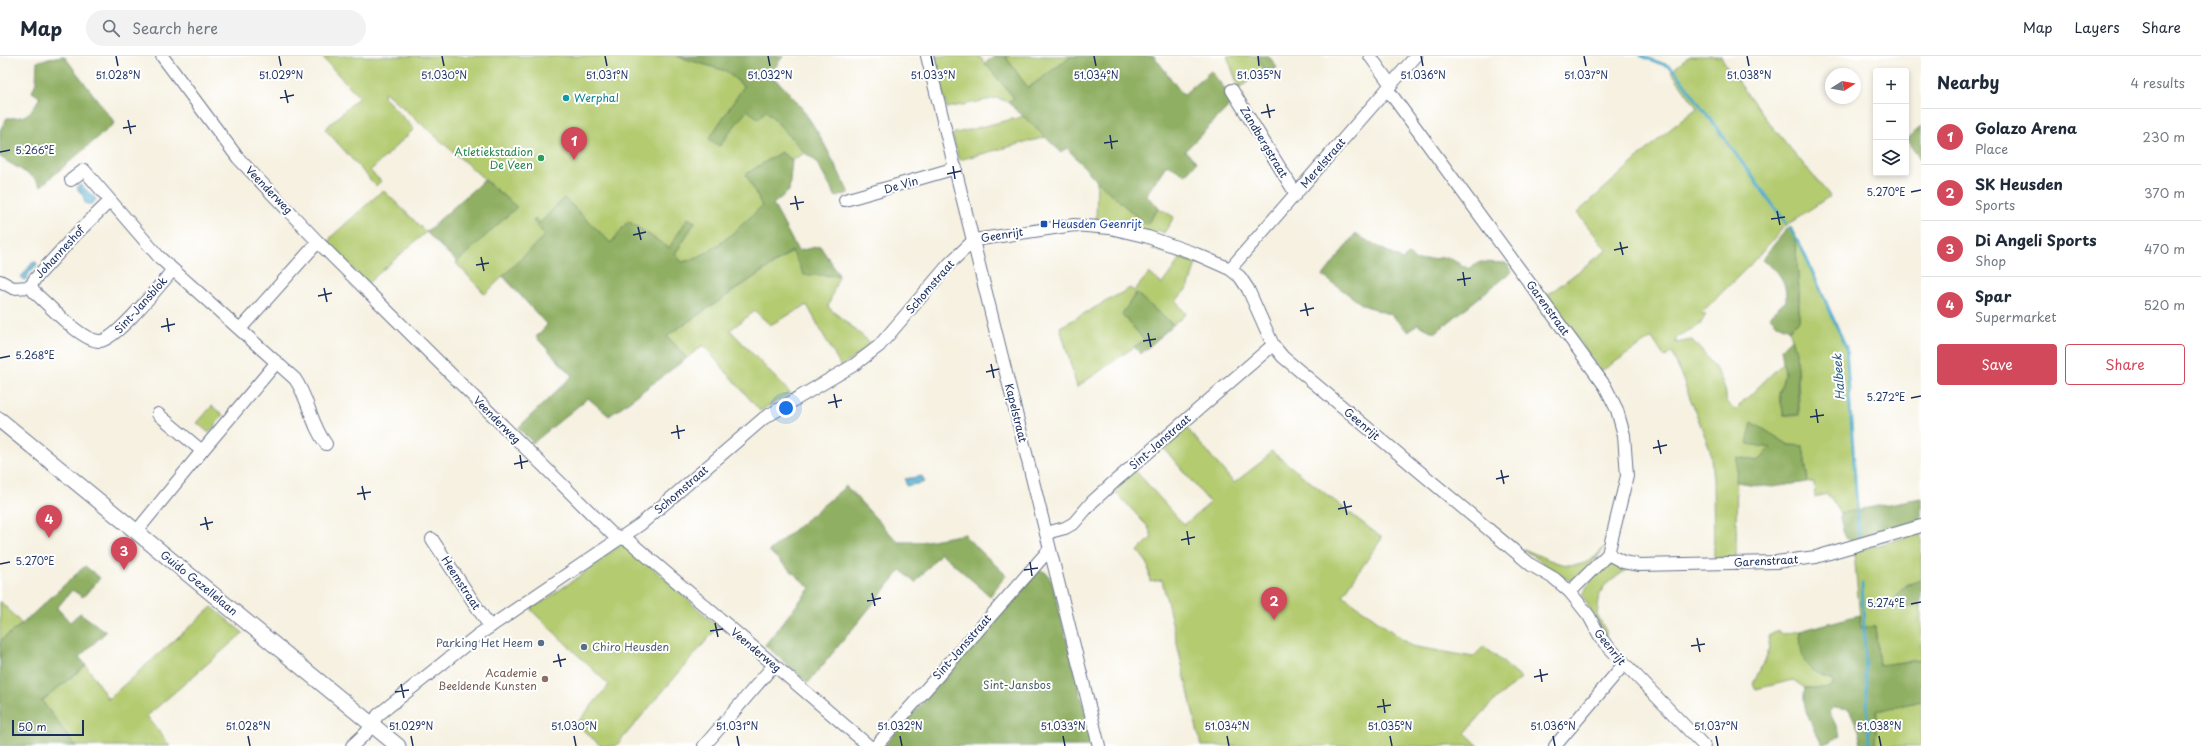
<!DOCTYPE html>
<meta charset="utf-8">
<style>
body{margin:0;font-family:"Playpen Sans",sans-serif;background:#f2f2f3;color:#1f2937}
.controls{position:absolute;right:12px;top:12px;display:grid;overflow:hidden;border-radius:4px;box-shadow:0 2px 6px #0003}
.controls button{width:36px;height:36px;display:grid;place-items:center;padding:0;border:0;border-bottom:1px solid #e0e1e3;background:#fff;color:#1f2937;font:20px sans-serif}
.compass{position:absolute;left:1825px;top:12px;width:36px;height:36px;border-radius:50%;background:#fff;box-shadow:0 2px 6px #0003;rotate:79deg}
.scale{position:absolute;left:12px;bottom:10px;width:72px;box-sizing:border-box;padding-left:4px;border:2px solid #1b2f5e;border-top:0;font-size:11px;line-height:14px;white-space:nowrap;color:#1b2f5e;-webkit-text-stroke:3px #fff;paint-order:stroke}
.you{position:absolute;left:786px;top:352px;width:14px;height:14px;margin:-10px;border:3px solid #fff;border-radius:50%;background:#1a73e8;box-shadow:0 0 0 6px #1a73e833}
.badge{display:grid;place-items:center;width:26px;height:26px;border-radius:50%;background:#d1495b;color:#fff;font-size:13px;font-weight:700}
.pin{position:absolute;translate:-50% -33px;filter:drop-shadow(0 1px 2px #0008)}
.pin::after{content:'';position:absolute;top:21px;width:14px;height:12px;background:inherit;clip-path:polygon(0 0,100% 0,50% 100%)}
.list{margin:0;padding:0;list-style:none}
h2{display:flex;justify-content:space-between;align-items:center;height:52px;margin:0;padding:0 16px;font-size:17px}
h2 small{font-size:13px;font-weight:400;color:#747a83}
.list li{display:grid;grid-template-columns:26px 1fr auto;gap:12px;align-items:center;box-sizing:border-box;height:56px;padding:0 16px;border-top:1px solid #e0e1e3}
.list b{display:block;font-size:15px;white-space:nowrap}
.list p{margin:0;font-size:13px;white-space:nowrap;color:#747a83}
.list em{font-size:13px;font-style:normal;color:#747a83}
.actions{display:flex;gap:8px;padding:12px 16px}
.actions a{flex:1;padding:9px 0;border:1px solid #d1495b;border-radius:4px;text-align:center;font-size:14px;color:#d1495b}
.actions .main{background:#d1495b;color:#fff}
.icon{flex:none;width:22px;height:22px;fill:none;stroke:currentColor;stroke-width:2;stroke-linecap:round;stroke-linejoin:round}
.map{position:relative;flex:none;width:1921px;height:690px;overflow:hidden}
header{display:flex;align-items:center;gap:24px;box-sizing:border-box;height:56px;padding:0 20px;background:#fff;border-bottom:1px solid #e0e1e3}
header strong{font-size:19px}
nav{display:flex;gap:22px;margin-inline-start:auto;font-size:14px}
.search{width:280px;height:36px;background:#f2f2f3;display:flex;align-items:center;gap:10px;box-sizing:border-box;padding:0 14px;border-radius:22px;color:#747a83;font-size:15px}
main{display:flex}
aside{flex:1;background:#fff}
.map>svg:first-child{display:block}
.green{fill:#b4cb6f;stroke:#687d66}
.forest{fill:#8faf62;stroke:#556f60}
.water{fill:#4dabcb;stroke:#346d94}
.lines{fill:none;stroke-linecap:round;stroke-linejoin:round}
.stream{stroke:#4dabcb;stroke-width:3}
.minor-casing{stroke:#68738c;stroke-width:14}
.major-casing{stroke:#68738c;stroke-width:17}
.minor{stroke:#fff;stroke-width:12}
.major{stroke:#fff;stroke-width:15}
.ticks{fill:none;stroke:#1b2f5e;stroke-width:1.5}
.culture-dot{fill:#0f9aa8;stroke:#fff;stroke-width:1.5}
.leisure-dot{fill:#2e9e5b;stroke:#fff;stroke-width:1.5}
.transit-dot{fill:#1a4fb4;stroke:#fff;stroke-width:1.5}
.service-dot{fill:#5c6f8a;stroke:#fff;stroke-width:1.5}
.education-dot{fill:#8d6e63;stroke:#fff;stroke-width:1.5}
.labels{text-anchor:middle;stroke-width:4;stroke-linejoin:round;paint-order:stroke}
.culture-label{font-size:11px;fill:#0d838f;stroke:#fff;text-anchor:start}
.street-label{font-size:11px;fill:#1b2f5e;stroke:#fff}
.leisure-label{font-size:11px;fill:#27864d;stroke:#fff;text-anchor:end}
.transit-label{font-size:11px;fill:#164399;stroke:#fff;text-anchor:start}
.service-label{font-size:11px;fill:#4e5e75;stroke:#fff;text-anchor:end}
.education-label{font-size:11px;fill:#785e54;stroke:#fff;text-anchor:end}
.park-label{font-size:11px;fill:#495e63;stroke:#fff}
.water-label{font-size:12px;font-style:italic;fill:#2f618a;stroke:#fff}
.ticks-label{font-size:10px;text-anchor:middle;fill:#1b2f5e;stroke:#fff;stroke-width:4;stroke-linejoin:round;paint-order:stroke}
</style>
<header>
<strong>Map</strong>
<div class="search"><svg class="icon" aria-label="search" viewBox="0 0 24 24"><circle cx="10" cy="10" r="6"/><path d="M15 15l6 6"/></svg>Search here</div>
<nav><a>Map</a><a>Layers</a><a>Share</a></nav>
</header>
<main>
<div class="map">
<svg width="1921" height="690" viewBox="0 0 1921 690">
<rect width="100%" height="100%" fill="#fff"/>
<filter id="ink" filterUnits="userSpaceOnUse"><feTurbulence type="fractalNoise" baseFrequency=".025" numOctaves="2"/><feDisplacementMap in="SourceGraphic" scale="8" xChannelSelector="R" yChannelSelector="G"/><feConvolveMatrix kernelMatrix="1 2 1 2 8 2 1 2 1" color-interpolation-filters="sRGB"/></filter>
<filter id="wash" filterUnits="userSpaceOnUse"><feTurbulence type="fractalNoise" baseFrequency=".012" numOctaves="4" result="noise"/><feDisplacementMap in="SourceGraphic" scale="16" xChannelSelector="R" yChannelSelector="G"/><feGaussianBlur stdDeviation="0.9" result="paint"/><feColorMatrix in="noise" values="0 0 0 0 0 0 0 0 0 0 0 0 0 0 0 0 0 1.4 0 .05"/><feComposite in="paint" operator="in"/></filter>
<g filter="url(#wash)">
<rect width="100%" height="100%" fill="#f6f1e1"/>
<g class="green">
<path d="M321 0H676L726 15 744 31 709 83 720 90 747 53 766 54 805 97 792 104 781 96 746 118 763 150C739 171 714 199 682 206L675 198 695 166 688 163 669 192 628 165 611 187 564 142 540 167 533 165 545 179 485 238 456 207 516 151 385 36 383 40 414 73 370 115 381 125 376 130 325 73 359 41Z"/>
<polygon points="933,0 979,0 1014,42 1008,46 997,42 947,52"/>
<polygon points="1005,0 1072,0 1028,32"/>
<polygon points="1227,0 1258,0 1264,15 1239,32"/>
<path d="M1690 0H1721L1726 9 1766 63 1830 140 1784 171 1752 207 1701 257 1706 258 1700 269 1676 281V287L1692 284C1706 300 1728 323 1726 345L1735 354 1784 306 1785 317 1779 338 1784 359H1799C1799 329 1798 302 1789 273L1799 265V234L1795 179 1846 293 1857 455 1841 457 1827 438 1815 441 1814 427 1808 426 1803 390 1789 389 1752 366 1772 392 1757 405 1737 401 1736 502H1714L1713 423 1710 393 1672 296 1665 302 1652 282 1601 315 1546 240 1607 194 1577 157 1668 75 1697 52 1671 15Z"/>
<polygon points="1025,60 1046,81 959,104 952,78"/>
<polygon points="1097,125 1146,169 1159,152 1174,161 1164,177 1158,174 1155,177 1115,167 1096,166"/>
<polygon points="383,134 426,176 368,227 332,193 329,187 331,181"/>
<polygon points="793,195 825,220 839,219 828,251 872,288 841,311 807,249 770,269 755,255 730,274 790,337 760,355 703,289 687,302 667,280"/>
<polygon points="1180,203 1196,207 1189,230 1176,245 1186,258 1173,269 1136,237 1122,258 1144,284 1077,331 1060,271 1130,232 1134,235 1149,217 1162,228"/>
<polygon points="212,350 223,359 209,377 197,367"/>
<polygon points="1185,370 1234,427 1265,403 1271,395 1382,482 1343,539 1411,590 1473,601 1484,590 1521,622 1490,649 1465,677 1479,690 1201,690 1162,524 1150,526 1148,508 1138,495 1152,481 1148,471 1113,433 1134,413 1184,469 1210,447 1162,390"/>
<polygon points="1921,477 1921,524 1906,529 1899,553 1921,549 1921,604 1879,609 1875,570 1861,572 1854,496"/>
<polygon points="622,488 627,489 718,571 616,690 601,690 576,668 609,629 532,555 532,550 538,549 601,505 602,502"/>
<path d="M1604 492 1596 503 1573 524H1568L1523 493C1543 500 1568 517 1589 505 1595 502 1599 496 1604 492Z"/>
<path d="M1615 508 1630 511 1605 529 1600 537 1597 559 1606 575V581L1582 539C1587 527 1602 511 1615 508Z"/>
<polygon points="0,545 22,568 0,585"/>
<polygon points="212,551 243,577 147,660 170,690 75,690 42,645 86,609 108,643"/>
<polygon points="1778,575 1783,578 1800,575 1801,590 1822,621 1833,623 1833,629 1829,632 1805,632 1793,624 1756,633 1753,628 1770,593 1768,580"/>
<polygon points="1921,645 1921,690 1875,690 1877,655"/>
</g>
<g class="forest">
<path d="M64 0 115 67 41 130 33 121 0 101V74L7 62C28 62 30 58 40 41L32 36 36 26 37 6 49 2Z"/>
<path d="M676 0H783L770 19C808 49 828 95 849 137L836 141 815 104 805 97 766 54 759 63 747 54 719 90 709 83 744 30 726 15Z"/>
<polygon points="995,0 1005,0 1028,32 1072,0 1154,0 1183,39 1211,15 1234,45 1185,95 1197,106 1185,119 1167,108 1146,139 1159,152 1146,169 1097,125 1067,92 1061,96 1008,46 1014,42 985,7"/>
<polygon points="1258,0 1269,0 1277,12 1266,18"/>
<polygon points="1921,71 1921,105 1906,83"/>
<path d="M781 96 792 104 789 135 773 148 798 195 820 190 839 219H804L792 195 667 280 687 302 616 355 609 360 588 342 533 387 518 372 572 320 536 281 547 269 503 220 545 179 533 165 535 163 540 167 564 142 611 187 628 165 669 192 688 162 695 166 675 198 682 206C713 200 739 171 762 150L746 118Z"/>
<polygon points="484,124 517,151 457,206 426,176"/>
<path d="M1791 171 1795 180 1799 234V265L1789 273 1777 268 1769 260 1786 245C1787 223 1778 216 1762 203L1786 174Z"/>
<polygon points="1355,178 1403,204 1409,198 1416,205 1447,201 1469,213 1479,206 1506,207 1512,215 1435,277 1417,268 1409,276 1391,259 1363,249 1323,220"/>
<polygon points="1154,188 1201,206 1200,208 1152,193"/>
<polygon points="1136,237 1173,269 1141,298 1134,291 1144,284 1122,258"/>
<polygon points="1792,282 1796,295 1799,359 1784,359 1779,338 1785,317 1781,293"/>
<polygon points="1752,366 1789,389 1803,390 1808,426 1772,431 1736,426 1737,401 1757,405 1771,392 1747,388"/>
<polygon points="846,430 898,486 921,486 965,478 966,481 1006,519 990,540 941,497 915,527 901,514 808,627 765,589 810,532 769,495"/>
<polygon points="1921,442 1921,466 1852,485 1845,482 1840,462 1841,457"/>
<polygon points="85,510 100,522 83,541 72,534 57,552 70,566 80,557 106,576 79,601 86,609 42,645 75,690 0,690 0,585 22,568"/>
<polygon points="1039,514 1045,516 1051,523 1094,690 884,690"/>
<path d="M1921 524V549L1899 553 1895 544C1900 531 1909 528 1921 524Z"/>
<path d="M1859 559 1861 572 1875 570 1879 609 1921 604V645L1877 655 1875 690H1861L1859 674 1849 653 1833 651 1829 655 1841 680 1822 689C1814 671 1800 653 1805 632H1829L1833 629V624C1803 614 1801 605 1800 575Z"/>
</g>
<g class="water">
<path d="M79 129 82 130 96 143C94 147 90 150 85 147L83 140 77 132Z"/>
<polygon points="33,206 36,206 37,209 29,217 27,223 23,224 21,221"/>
<polygon points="922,420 925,425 923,427 906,430 905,423"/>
</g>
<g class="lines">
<g class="stream">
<polyline points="1641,0 1668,10 1676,16 1786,167"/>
<polyline points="1790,173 1799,186 1846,291 1859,481"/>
<polyline points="1862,527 1869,690"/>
</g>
</g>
</g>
<g filter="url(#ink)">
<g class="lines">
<defs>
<g id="minor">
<polyline points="162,0 238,102 318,186 612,478 629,485 869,690"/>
<polyline points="927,0 1099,690"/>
<polyline points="1370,0 1391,29"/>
<polyline points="1232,34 1296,138"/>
<polyline points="1388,34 1605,330 1617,354 1624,379 1627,420 1608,498 1570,536"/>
<path d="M71 124 84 114 159 201 295 323C309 343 311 369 326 388"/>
<polyline points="845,144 956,112"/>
<path d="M110 145 76 178 34 224 31 231 34 236C48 248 82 286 100 285 116 284 160 229 172 215"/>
<polyline points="974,184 1074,169 1110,172 1148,181 1196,198 1230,213 1240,221 1248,233 1273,289 1283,301 1531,509 1555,523 1570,536 1589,560 1602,584 1704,690"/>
<polyline points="1230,213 1416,0"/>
<polyline points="0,225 13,232 31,231"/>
<polyline points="240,273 318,186"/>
<polyline points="202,395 277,306"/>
<polyline points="136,476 202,395 158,358"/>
<polyline points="1046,477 1065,472 1074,467 1092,446 1114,426 1273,289"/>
<polyline points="432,483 490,571"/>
<polyline points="1608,498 1623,506 1639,509 1776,506 1816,501 1921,470"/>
<polyline points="352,690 366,677 378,659 478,579 641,468 764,362 854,309 879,290 950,207 974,184"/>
<polyline points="704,690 774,609"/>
<polyline points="876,690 1049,494"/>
<polyline points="1555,690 1624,608"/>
</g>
<polyline id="major" points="0,364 398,690"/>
</defs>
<use href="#minor" class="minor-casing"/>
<use href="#major" class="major-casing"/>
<use href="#minor" class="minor"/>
<use href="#major" class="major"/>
</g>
</g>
<path class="ticks" d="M116 0 118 10M279 0 281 10M442 0 444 10M605 0 607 10M768 0 770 10M931 0 933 10M1094 0 1096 10M1258 0 1259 10M1421 0 1423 10M1584 0 1586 10M1747 0 1749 10M285 34 288 47M280 42 294 39M1267 48 1270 62M1261 57 1275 54M128 64 131 78M123 72 136 70M1110 79 1112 93M1104 87 1118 85M0 96 10 94M953 110 955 123M947 118 961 115M1911 136 1921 134M795 140 798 154M790 148 804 146M1777 155 1780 169M1771 163 1785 161M638 171 641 184M633 179 646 176M1620 186 1623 199M1614 194 1628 191M481 201 484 215M476 209 489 207M1463 216 1465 230M1457 224 1471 222M324 232 327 246M318 240 332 237M1305 247 1308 260M1300 255 1314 252M167 262 169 276M161 271 175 268M1148 277 1151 291M1143 285 1156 283M0 302 10 300M991 308 994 322M986 316 999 313M834 338 837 352M1911 342 1921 340M828 347 842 344M1816 353 1818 367M1810 361 1824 359M677 369 679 383M671 377 685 374M1658 384 1661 398M1653 392 1667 389M520 399 522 413M514 408 528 405M1501 414 1504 428M1496 423 1509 420M362 430 365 444M357 438 371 436M1344 445 1347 459M1338 453 1352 450M205 461 208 474M200 469 213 466M1187 475 1189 489M1181 484 1195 481M1030 506 1032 520M0 508 10 506M1024 514 1038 512M872 537 875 550M867 545 881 542M1911 548 1921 546M715 567 718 581M710 575 723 573M1697 582 1700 596M1691 590 1705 588M558 598 561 611M553 606 566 603M1540 613 1542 626M1534 621 1548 618M401 628 404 642M395 636 409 634M1383 643 1385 657M1377 651 1391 649M248 680 250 690M411 680 413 690M574 680 576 690M737 680 739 690M900 680 902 690M1063 680 1065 690M1227 680 1229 690M1390 680 1392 690M1553 680 1555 690M1716 680 1718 690M1879 680 1881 690"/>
<circle class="culture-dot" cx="566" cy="42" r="4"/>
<circle class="leisure-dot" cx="541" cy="102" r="4"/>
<rect class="transit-dot" x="1040" y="164" width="8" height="8" rx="2"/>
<g class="service-dot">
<circle cx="541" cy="587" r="4"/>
<circle cx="584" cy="591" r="4"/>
</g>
<circle class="education-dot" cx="545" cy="623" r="4"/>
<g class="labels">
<g class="culture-label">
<text x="574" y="46">Werphal</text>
</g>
<g class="street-label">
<text transform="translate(1264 86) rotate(59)" y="4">Zandbergstraat</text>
<text transform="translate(1323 107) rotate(-49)" y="4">Merelstraat</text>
<text transform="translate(901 129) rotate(-16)" y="4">De Vin</text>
<text transform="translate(269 134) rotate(46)" y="4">Veenderweg</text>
<text transform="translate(1002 179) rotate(-9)" y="4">Geenrijt</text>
<text transform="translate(60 196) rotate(-47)" y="4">Johanneshof</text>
<text transform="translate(930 231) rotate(-49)" y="4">Schomstraat</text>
<text transform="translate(141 249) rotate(-48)" y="4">Sint-Jansblok</text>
<text transform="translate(1548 252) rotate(54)" y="4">Garenstraat</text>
<text transform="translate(1016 357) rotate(76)" y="4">Kapelstraat</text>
<text transform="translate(497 364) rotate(45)" y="4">Veenderweg</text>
<text transform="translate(1362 368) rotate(40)" y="4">Geenrijt</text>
<text transform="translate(1160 386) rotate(-41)" y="4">Sint-Janstraat</text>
<text transform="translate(681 434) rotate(-41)" y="4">Schomstraat</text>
<text transform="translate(1766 505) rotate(-3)" y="4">Garenstraat</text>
<text transform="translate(199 527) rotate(39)" y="4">Guido Gezellelaan</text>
<text transform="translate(461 527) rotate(57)" y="4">Heemstraat</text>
<text transform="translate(962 591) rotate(-49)" y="4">Sint-Jansstraat</text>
<text transform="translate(1610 591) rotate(51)" y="4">Geenrijt</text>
<text transform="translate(756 594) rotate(40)" y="4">Veenderweg</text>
</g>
<g class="leisure-label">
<text x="533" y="100">Atletiekstadion<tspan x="533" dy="13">De Veen</tspan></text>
</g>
<g class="transit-label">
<text x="1052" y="172">Heusden Geenrijt</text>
</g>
<g class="service-label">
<text x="533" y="591">Parking Het Heem</text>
<text x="592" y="595" text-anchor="start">Chiro Heusden</text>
</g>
<g class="education-label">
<text x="537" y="621">Academie<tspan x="537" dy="13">Beeldende Kunsten</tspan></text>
</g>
<g class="park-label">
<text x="1017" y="633">Sint-Jansbos</text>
</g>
<g class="water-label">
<text transform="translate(1839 321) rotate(-94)" y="4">Halbeek</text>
</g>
</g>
<g class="ticks-label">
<text x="118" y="23">51.028°N</text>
<text x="281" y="23">51.029°N</text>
<text x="444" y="23">51.030°N</text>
<text x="607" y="23">51.031°N</text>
<text x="770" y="23">51.032°N</text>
<text x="933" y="23">51.033°N</text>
<text x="1096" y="23">51.034°N</text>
<text x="1259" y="23">51.035°N</text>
<text x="1423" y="23">51.036°N</text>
<text x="1586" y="23">51.037°N</text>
<text x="1749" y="23">51.038°N</text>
<text x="35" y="98">5.266°E</text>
<text x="1886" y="140">5.270°E</text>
<text x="35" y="303">5.268°E</text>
<text x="1886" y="345">5.272°E</text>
<text x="35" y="509">5.270°E</text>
<text x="1886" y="551">5.274°E</text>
<text x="248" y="674">51.028°N</text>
<text x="411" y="674">51.029°N</text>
<text x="574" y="674">51.030°N</text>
<text x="737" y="674">51.031°N</text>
<text x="900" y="674">51.032°N</text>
<text x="1063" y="674">51.033°N</text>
<text x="1227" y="674">51.034°N</text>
<text x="1390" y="674">51.035°N</text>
<text x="1553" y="674">51.036°N</text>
<text x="1716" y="674">51.037°N</text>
<text x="1879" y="674">51.038°N</text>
</g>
</svg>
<div class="controls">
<button>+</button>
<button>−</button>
<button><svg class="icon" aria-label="layers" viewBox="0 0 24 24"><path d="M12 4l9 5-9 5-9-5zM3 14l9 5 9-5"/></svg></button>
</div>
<svg class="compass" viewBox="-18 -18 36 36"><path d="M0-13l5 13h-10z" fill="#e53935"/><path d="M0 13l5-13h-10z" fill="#747a83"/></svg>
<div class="scale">50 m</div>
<div class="you"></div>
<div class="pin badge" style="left:574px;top:104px">1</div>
<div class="pin badge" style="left:1274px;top:564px">2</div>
<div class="pin badge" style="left:124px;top:514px">3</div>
<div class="pin badge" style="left:49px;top:482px">4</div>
</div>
<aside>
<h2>Nearby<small>4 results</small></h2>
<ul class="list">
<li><span class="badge">1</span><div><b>Golazo Arena</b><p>Place</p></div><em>230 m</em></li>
<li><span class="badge">2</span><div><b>SK Heusden</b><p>Sports</p></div><em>370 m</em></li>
<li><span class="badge">3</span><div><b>Di Angeli Sports</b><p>Shop</p></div><em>470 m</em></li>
<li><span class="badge">4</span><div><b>Spar</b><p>Supermarket</p></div><em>520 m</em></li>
</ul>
<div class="actions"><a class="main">Save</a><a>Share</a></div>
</aside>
</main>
